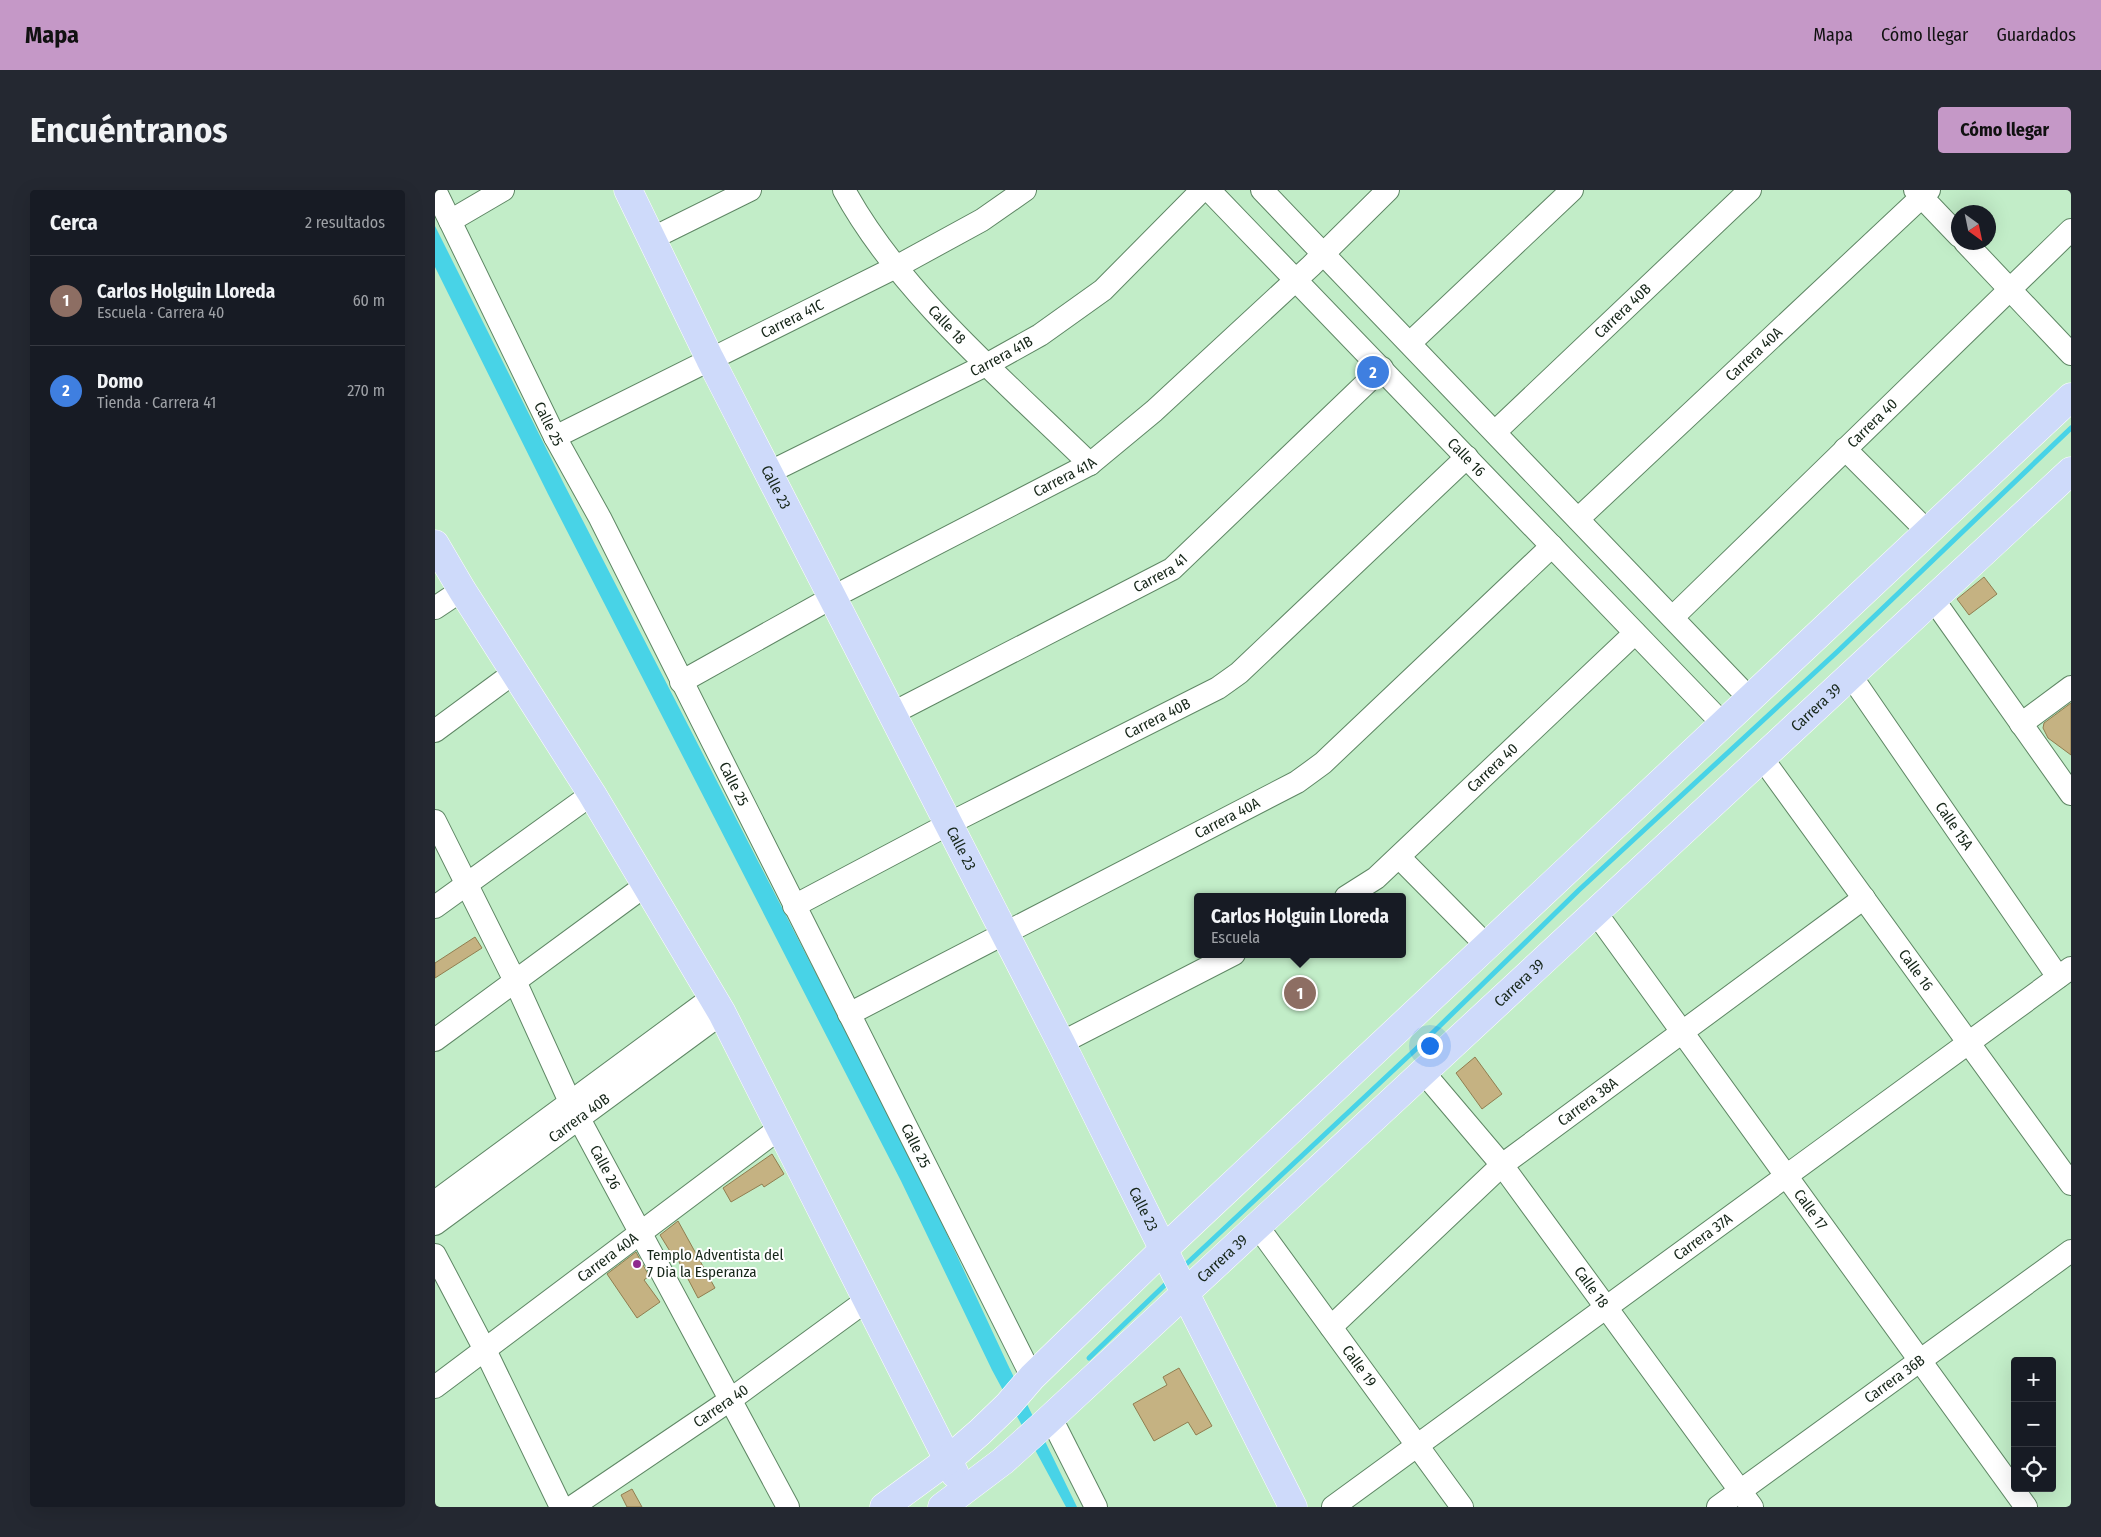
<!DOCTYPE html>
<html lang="es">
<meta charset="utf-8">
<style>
body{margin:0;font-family:"Fira Sans Condensed",sans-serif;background:#242831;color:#f1f3f6}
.controls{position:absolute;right:15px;bottom:15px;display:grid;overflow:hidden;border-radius:5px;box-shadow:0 5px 20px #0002}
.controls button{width:45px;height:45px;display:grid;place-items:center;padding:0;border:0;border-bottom:1px solid #363941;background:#171b24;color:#f1f3f6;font:25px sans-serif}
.compass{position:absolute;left:1516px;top:15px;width:45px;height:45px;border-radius:50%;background:#171b24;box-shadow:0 5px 20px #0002;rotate:147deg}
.you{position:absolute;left:994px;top:855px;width:18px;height:18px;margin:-12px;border:4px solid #fff;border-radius:50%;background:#1a73e8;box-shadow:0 0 0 8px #1a73e833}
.badge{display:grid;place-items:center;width:32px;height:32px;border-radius:50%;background:#c598c7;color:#fff;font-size:16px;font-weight:700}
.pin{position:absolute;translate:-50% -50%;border:2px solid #fff;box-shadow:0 1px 5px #0006}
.popup{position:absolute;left:759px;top:703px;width:212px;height:65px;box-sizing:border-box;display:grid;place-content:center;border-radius:5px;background:#171b24;filter:drop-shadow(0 1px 4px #0005);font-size:16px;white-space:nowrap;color:#9ea1a6}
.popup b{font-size:19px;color:#f1f3f6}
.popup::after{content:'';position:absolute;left:50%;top:100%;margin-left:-10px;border:10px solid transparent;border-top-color:#171b24}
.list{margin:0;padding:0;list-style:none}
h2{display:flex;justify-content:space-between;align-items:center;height:65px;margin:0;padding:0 20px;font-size:21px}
h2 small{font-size:16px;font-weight:400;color:#9ea1a6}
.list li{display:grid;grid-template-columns:32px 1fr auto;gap:15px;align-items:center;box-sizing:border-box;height:90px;padding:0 20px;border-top:1px solid #363941}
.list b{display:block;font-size:19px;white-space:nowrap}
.list p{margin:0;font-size:16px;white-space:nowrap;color:#9ea1a6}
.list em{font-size:16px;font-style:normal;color:#9ea1a6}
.icon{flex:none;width:28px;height:28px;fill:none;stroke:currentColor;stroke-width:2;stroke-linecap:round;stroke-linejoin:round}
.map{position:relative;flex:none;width:1636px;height:1317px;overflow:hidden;border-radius:5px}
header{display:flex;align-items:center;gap:30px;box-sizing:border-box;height:70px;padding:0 25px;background:#c598c7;color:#111}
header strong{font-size:24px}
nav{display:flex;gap:28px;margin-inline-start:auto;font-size:18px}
.intro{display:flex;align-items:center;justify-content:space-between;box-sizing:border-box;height:120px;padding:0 30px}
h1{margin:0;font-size:35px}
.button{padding:12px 22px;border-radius:5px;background:#c598c7;color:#111;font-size:18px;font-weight:700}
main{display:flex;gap:30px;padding:0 30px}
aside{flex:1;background:#171b24;border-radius:5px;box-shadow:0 5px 20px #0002}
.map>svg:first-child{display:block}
.water{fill:#48d3e7}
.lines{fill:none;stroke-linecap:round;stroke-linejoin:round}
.stream{stroke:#48d3e7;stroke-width:5}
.building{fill:#c5b282;stroke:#907e50}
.minor-casing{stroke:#5f8765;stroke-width:24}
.major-casing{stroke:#fff;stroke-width:29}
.minor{stroke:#fff;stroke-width:22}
.major{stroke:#cedafa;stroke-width:28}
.poi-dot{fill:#8f298e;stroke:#fff;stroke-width:2}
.labels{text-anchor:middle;stroke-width:4;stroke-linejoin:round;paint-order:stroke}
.street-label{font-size:15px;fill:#162619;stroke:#fff}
.poi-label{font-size:15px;fill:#162619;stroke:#fff;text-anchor:start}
</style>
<header>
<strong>Mapa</strong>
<nav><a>Mapa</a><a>Cómo llegar</a><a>Guardados</a></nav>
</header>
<div class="intro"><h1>Encuéntranos</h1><a class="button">Cómo llegar</a></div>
<main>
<aside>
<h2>Cerca<small>2 resultados</small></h2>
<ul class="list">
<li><span class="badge" style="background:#8d6e63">1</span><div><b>Carlos Holguin Lloreda</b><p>Escuela · Carrera 40</p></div><em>60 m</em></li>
<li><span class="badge" style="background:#3f7fe0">2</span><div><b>Domo</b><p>Tienda · Carrera 41</p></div><em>270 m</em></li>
</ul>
</aside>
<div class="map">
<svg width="1636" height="1317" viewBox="0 0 1636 1317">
<rect width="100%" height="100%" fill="#c2edc8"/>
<polygon class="water" points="0,36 130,296 483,982 573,1175 642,1317 631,1317 557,1180 466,991 113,304 0,77"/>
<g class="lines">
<g class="stream">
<polyline points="746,1079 981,859 1144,700 1402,462 1636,238"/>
<polyline points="654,1168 735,1090"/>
</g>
</g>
<g class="building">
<polygon points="1549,387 1562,404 1534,425 1522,409"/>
<polygon points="1636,513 1636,565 1613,548 1608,538 1609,533"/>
<polygon points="40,747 47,758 0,788 0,773"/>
<polygon points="1040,867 1067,904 1047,919 1021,883"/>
<polygon points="337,964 349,984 329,997 327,994 296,1012 288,998"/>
<polygon points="243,1031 280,1098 263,1108 243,1070 241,1071 225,1045"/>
<polygon points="201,1062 214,1086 209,1090 225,1112 202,1128 172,1084"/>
<polygon points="744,1178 777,1236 761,1245 753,1232 719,1251 698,1214 732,1195 728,1187"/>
<polygon points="197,1299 207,1317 192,1317 186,1305"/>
</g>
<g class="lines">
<defs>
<g id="minor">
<path id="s1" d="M0 0 120 247 165 328 597 1187"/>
<path id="s2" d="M409 0C465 103 571 192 655 274"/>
<path id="s3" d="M774 0 1288 534"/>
<polyline points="827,0 1315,509"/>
<polyline points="1480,0 1524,46"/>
<polyline points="15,31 68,0"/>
<polyline points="216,49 315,0"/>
<polyline points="1530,52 1636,164"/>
<polyline points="975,153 1137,0"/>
<path id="s4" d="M1060 242 1315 0"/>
<path id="s5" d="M120 247 461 77 547 30 590 0"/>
<polyline points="1410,259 1493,342"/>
<path id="s6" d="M333 283 553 174 605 145 668 100 767 0"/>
<path id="s7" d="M1143 329 1494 0"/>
<polyline points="1498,409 1636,604"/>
<polyline points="0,418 27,400"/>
<path id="s8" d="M1238 427 1636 40"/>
<path id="s9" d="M1416 486 1623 787"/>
<path id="s10" d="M246 492 398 407 655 274 719 221 876 76 953 0"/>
<path id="s11" d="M458 523 737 379 947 178"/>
<polyline points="1586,534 1636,497"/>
<polyline points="0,541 80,482"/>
<path id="s12" d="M1327 568 1636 994"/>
<path id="s13" d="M0 631 80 791 135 912 353 1317"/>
<polyline points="964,667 1052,756"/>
<path id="s14" d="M911 707 941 688 1200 443"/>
<path id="s15" d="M359 716 527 627 783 498 804 483 1032 267"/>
<polyline points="0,717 157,604"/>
<path id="s16" d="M1161 723 1591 1317"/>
<path id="s17" d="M414 824 862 592 888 573 1117 356"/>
<polyline points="0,850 211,695"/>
<polyline points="626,853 799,764"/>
<path id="s18" d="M989 883 1067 975 1317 1317"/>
<polyline points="0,1012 278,807"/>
<path id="s19" d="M0 1034 287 823"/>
<path id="s20" d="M823 1037 1027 1317"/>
<polyline points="0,1065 50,1160 126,1317"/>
<path id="s21" d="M896 1137 1067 975 1429 708"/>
<path id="s22" d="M0 1197 345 938"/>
<polyline points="616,1228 661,1317"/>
<path id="s23" d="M137 1317 295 1210 432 1110"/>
<path id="s24" d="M898 1317 1636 778"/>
<path id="s25" d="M1283 1317 1636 1061"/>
</g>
<g id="major">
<path id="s26" d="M193 0 275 169 626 853 757 1117 858 1317"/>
<polyline points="0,354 27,400 157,604 287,823 520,1284"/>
<polyline points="449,1317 513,1270 545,1242 573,1215 597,1187 729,1059 1636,207"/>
<path id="s27" d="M507 1317 568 1271 609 1234 1636 281"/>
</g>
</defs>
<use href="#minor" class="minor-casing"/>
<use href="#major" class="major-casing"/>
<use href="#minor" class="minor"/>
<use href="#major" class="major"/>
</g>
<circle class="poi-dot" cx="202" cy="1074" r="5"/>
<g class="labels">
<g class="street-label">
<text dy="5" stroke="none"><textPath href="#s4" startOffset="176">Carrera 40B</textPath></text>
<text dy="5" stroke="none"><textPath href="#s5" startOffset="265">Carrera 41C</textPath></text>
<text dy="5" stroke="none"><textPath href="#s2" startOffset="170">Calle 18</textPath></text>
<text dy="5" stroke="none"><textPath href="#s7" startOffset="241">Carrera 40A</textPath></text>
<text dy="5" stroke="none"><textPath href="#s6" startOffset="261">Carrera 41B</textPath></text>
<text dy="5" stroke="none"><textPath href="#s8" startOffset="278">Carrera 40</textPath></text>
<text dy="5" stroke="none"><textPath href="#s1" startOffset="260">Calle 25</textPath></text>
<text dy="5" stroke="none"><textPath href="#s3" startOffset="371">Calle 16</textPath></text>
<text dy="5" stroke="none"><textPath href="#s10" startOffset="435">Carrera 41A</textPath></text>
<text dy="5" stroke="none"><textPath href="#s26" startOffset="332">Calle 23</textPath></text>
<text dy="5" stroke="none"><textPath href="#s11" startOffset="302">Carrera 41</textPath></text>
<text dy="5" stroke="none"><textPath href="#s27" startOffset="1185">Carrera 39</textPath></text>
<text dy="5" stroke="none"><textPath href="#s15" startOffset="409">Carrera 40B</textPath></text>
<text dy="5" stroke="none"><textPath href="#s14" startOffset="196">Carrera 40</textPath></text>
<text dy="5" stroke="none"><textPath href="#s1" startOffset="665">Calle 25</textPath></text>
<text dy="5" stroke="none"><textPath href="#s17" startOffset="426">Carrera 40A</textPath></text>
<text dy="5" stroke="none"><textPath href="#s9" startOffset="182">Calle 15A</textPath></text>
<text dy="5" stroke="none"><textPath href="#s26" startOffset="738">Calle 23</textPath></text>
<text dy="5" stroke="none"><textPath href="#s12" startOffset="262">Calle 16</textPath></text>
<text dy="5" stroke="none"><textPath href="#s27" startOffset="780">Carrera 39</textPath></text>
<text dy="5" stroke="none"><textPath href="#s21" startOffset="342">Carrera 38A</textPath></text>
<text dy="5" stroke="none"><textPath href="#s19" startOffset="179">Carrera 40B</textPath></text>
<text dy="5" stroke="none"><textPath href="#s1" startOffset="1070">Calle 25</textPath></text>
<text dy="5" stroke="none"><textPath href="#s13" startOffset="386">Calle 26</textPath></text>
<text dy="5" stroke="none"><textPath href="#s26" startOffset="1142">Calle 23</textPath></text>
<text dy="5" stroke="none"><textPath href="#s16" startOffset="366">Calle 17</textPath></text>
<text dy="5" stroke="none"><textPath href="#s24" startOffset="458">Carrera 37A</textPath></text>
<text dy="5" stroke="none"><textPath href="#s22" startOffset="216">Carrera 40A</textPath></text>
<text dy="5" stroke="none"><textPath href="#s27" startOffset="375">Carrera 39</textPath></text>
<text dy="5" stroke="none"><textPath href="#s18" startOffset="272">Calle 18</textPath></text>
<text dy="5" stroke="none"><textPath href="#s20" startOffset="172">Calle 19</textPath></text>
<text dy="5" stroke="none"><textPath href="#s25" startOffset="218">Carrera 36B</textPath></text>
<text dy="5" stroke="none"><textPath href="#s23" startOffset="180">Carrera 40</textPath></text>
</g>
<g class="poi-label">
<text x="212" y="1070">Templo Adventista del<tspan x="212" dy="17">7 Dia la Esperanza</tspan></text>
</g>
</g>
</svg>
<div class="controls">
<button>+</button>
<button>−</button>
<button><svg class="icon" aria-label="locate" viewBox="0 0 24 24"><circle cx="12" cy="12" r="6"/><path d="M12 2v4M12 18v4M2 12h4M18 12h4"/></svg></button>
</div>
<svg class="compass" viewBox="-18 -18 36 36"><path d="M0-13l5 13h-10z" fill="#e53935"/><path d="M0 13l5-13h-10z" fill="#9ea1a6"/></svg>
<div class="you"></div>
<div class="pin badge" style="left:865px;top:803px;background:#8d6e63">1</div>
<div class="popup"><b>Carlos Holguin Lloreda</b>Escuela</div>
<div class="pin badge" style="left:938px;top:182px;background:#3f7fe0">2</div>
</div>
</main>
